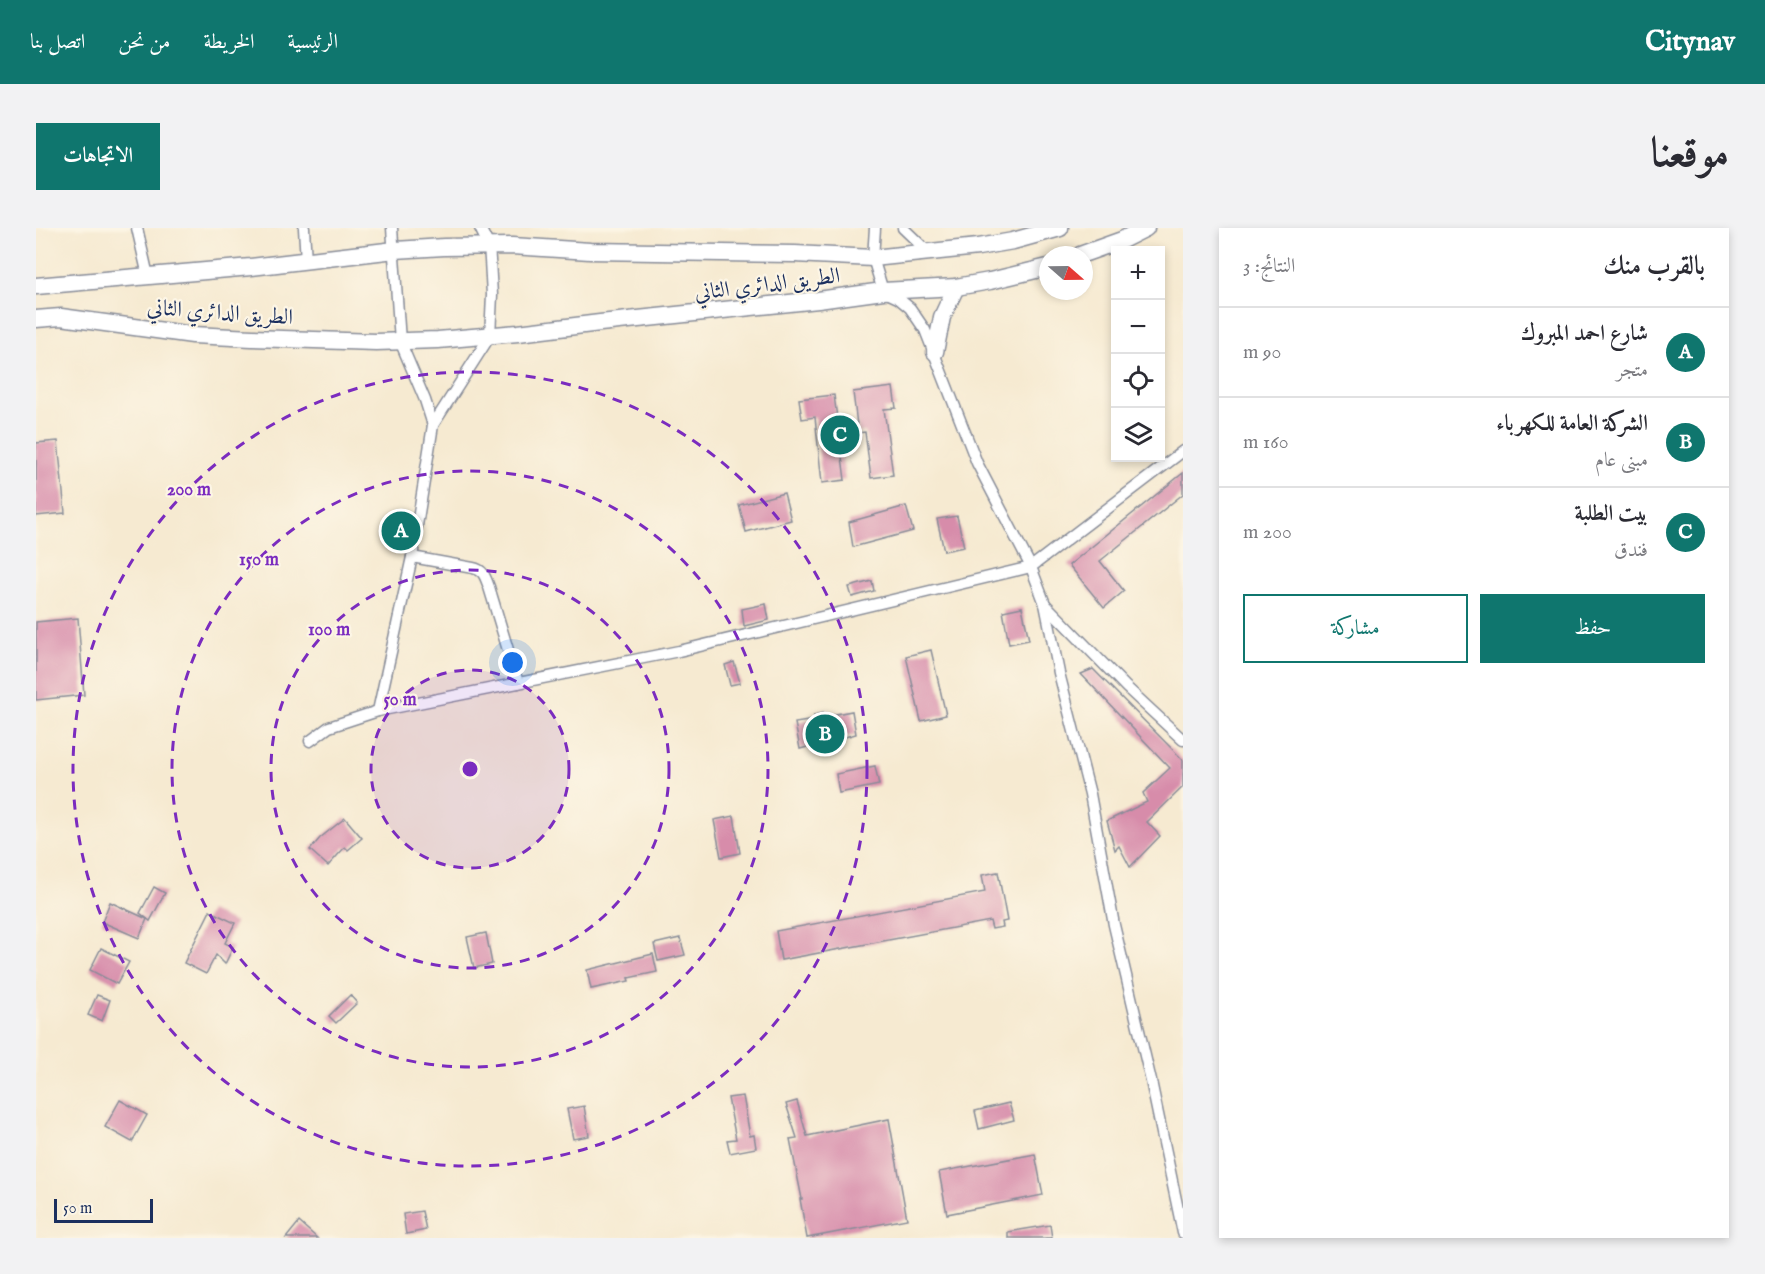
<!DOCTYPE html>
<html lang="ar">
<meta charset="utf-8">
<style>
body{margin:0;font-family:"IM FELL English",Amiri,serif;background:#f2f2f3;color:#2b2b33;direction:rtl}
.controls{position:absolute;right:18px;top:18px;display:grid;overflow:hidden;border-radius:0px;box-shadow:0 3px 9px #0003}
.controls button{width:54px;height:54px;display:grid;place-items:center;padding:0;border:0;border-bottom:2px solid #e1e1e2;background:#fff;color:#2b2b33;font:30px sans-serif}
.compass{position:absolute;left:1003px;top:18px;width:54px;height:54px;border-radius:50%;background:#fff;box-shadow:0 3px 9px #0003;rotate:110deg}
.scale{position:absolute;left:18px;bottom:15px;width:99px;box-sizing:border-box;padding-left:6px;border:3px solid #1b2f5e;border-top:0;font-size:16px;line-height:21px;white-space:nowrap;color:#1b2f5e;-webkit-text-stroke:4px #fcf5e5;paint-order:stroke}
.you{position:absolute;left:477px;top:435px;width:21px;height:21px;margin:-15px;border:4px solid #fff;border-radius:50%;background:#1a73e8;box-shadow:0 0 0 9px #1a73e833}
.badge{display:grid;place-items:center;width:39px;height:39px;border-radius:50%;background:#0f766e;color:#fff;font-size:20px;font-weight:700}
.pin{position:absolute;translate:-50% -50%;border:3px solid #fff;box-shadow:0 2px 6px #0006}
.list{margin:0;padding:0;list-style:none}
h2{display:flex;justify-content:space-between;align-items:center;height:78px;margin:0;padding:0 24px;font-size:26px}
h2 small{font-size:20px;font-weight:400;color:#7c7c81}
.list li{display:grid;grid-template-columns:39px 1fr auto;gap:18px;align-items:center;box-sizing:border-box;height:90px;padding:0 24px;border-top:2px solid #e1e1e2}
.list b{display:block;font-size:22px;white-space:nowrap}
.list p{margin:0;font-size:20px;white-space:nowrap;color:#7c7c81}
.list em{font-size:20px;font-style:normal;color:#7c7c81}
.actions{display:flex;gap:12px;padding:18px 24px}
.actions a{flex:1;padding:14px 0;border:2px solid #0f766e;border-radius:0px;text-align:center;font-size:21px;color:#0f766e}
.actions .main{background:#0f766e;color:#fff}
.icon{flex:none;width:33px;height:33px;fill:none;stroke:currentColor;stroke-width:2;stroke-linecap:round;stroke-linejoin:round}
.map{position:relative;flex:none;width:1147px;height:1010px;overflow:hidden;direction:ltr;border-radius:0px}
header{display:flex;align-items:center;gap:36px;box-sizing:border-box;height:84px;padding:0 30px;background:#0f766e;color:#fff}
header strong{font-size:28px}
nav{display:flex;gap:33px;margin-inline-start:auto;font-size:21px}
.intro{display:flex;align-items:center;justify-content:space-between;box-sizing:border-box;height:144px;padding:0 36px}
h1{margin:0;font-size:42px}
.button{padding:15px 27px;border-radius:0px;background:#0f766e;color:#fff;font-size:21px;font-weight:700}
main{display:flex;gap:36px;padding:0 36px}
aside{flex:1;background:#fff;border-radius:0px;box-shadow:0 3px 9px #0003}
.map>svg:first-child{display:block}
.building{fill:#d78caa}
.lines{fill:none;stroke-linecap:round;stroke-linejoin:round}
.minor-casing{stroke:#888c98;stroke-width:13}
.primary-casing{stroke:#888c98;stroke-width:19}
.minor{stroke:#fff;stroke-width:10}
.primary{stroke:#fff;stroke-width:16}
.ring{fill:none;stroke:#7b2cbf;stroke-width:3;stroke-dasharray:10 8}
.labels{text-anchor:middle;stroke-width:4.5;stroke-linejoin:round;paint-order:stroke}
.street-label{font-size:22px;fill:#1b2f5e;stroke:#fcf5e5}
.centre{fill:#7b2cbf;stroke:#fcf5e5;stroke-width:3}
.ring-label{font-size:18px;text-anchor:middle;font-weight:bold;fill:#7b2cbf;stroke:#fcf5e5;stroke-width:4.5;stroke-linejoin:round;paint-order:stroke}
</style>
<header>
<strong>Citynav</strong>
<nav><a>الرئيسية</a><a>الخريطة</a><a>من نحن</a><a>اتصل بنا</a></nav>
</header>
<div class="intro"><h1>موقعنا</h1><a class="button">الاتجاهات</a></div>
<main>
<aside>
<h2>بالقرب منك<small>النتائج: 3</small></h2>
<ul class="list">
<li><span class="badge">A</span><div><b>شارع احمد المبروك</b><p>متجر</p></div><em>90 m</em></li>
<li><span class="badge">B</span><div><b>الشركة العامة للكهرباء</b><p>مبنى عام</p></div><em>160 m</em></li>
<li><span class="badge">C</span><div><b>بيت الطلبة</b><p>فندق</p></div><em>200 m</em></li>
</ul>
<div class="actions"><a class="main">حفظ</a><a>مشاركة</a></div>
</aside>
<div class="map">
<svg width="1147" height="1010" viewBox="0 0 1147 1010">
<rect width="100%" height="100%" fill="#fcf5e5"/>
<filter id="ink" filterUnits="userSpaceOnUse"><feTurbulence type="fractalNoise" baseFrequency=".0167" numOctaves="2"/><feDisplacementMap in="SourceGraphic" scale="12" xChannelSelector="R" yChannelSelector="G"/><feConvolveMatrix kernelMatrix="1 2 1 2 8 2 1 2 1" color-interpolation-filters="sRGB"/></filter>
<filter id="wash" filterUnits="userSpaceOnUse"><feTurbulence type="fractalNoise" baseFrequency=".008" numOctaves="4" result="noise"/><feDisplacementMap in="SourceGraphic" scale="24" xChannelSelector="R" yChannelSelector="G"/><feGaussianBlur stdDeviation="1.35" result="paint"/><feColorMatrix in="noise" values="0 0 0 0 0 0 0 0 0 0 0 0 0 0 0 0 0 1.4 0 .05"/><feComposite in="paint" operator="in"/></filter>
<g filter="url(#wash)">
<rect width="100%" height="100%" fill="#f6ead1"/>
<g id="blocks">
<g class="building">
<polygon points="857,159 860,180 848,181 857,247 835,250 829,204 822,205 817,164"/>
<polygon points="798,167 809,252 786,255 779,189 766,191 763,171"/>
<polygon points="22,213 29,285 0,288 0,215"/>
<polygon points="1147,245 1147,266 1064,333 1088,363 1068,380 1033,337"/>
<polygon points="748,265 755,292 710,304 703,277"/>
<polygon points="870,278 877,303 817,319 813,294"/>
<polygon points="921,288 928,319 908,323 901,291"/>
<polygon points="836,353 838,363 816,369 813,359"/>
<polygon points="730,376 733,392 708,398 706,381"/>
<polygon points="986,379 993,412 973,416 967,383"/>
<polygon points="42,390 48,467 0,472 0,394"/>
<polygon points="895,422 910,487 885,493 870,428"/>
<polygon points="698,434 704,455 694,457 689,437"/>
<polygon points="1057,441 1147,532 1147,559 1111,594 1124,608 1094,639 1083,618 1079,622 1071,593 1111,574 1107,565 1134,540 1045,446"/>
<polygon points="816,483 820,506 764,521 759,495 778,492 778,487 789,485 789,488"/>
<polygon points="839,538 843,557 803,565 800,546"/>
<polygon points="698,588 704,625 685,629 678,592"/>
<polygon points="309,590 326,610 312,622 309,619 292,638 274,622 284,610"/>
<polygon points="962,644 971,693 966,694 967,699 956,701 954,693 745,732 740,703 949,664 946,647"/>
<polygon points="118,659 129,665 114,693 104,685"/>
<polygon points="74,674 111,691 103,710 66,694"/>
<polygon points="174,683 199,695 189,715 197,719 189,736 180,727 170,746 148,735"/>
<polygon points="450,705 456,736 438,740 431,709"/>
<polygon points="644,710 649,727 622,733 618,716"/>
<polygon points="65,720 93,734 81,756 54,742"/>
<polygon points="617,726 621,744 592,750 593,753 555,761 551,742"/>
<polygon points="61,767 74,772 66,793 52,787"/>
<polygon points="314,767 321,775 300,795 293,788"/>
<polygon points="707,868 714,908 718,907 720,920 694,925 691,912 700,911 692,870"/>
<polygon points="84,872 111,887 96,914 69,899"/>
<polygon points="761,873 771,908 853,891 871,991 771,1010 764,971 766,971 754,911 761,910 750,876"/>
<polygon points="973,875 978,892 943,901 939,883"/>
<polygon points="548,878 553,908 537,911 531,881"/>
<polygon points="999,926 1007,967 911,986 903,944"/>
<polygon points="386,983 390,1002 370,1006 367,986"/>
<polygon points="263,994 281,1010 250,1010"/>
<polygon points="1014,997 1016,1010 972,1010 972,1004"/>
</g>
</g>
</g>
<g filter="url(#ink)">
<use href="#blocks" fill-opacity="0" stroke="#888c98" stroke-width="1.5"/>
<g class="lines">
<defs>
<g id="minor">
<polyline points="101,0 112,48"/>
<polyline points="268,0 270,33"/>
<polyline points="356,0 364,113 389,172 397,197"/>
<polyline points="839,0 837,30 847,63 862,70 874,80 889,102 941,235 995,339 1009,376 1023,445 1054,566 1078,697 1115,853 1147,1005"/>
<polyline points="867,0 891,23"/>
<path d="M376 329 437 340C448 342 449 349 453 359L482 455"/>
<polyline points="1009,376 1090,459 1147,512"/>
<polyline points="342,483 376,329 397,197 454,108 456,67 454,32 453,18 444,0"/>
<polyline points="274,513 293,499 342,483 643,423 995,339 1147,223"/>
</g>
<g id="primary">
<polyline points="1044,27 1086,12 1110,0"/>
<polyline points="0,58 215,39 359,22 408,19 476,18 554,23 759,26 837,30 942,19 977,13 1024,0"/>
<polyline points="0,91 25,89 157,107 216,110 340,114 402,112 482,105 564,95 782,72 847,63 920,59 954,53 1012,39"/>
<polyline points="899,124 906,89 920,59"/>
</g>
</defs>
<use href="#minor" class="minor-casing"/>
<use href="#primary" class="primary-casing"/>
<use href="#minor" class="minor"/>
<use href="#primary" class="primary"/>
</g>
</g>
<circle cx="434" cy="541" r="99" fill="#7b2cbf" fill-opacity=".12"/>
<g class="ring">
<circle cx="434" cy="541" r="99"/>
<circle cx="434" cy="541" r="199"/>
<circle cx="434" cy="541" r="298"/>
<circle cx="434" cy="541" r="397"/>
</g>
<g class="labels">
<g class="street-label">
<text transform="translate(731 55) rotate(-7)" y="8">الطريق الدائري الثاني</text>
<text transform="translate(184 83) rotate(4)" y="8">الطريق الدائري الثاني</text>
</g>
</g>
<circle cx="434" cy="541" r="9" class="centre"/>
<g class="ring-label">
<text x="153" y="267">200 m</text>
<text x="223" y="337">150 m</text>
<text x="293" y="407">100 m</text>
<text x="364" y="477">50 m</text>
</g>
</svg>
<div class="controls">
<button>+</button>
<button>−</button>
<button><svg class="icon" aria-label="locate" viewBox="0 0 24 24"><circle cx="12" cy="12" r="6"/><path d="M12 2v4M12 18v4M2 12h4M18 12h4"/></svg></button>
<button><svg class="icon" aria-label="layers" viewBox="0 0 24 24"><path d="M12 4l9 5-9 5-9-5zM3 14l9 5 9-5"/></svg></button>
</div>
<svg class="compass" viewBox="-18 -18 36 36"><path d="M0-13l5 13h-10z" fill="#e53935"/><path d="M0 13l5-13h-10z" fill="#7c7c81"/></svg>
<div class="scale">50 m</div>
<div class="you"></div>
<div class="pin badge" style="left:365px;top:303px">A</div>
<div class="pin badge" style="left:789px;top:506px">B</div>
<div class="pin badge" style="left:804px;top:207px">C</div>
</div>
</main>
